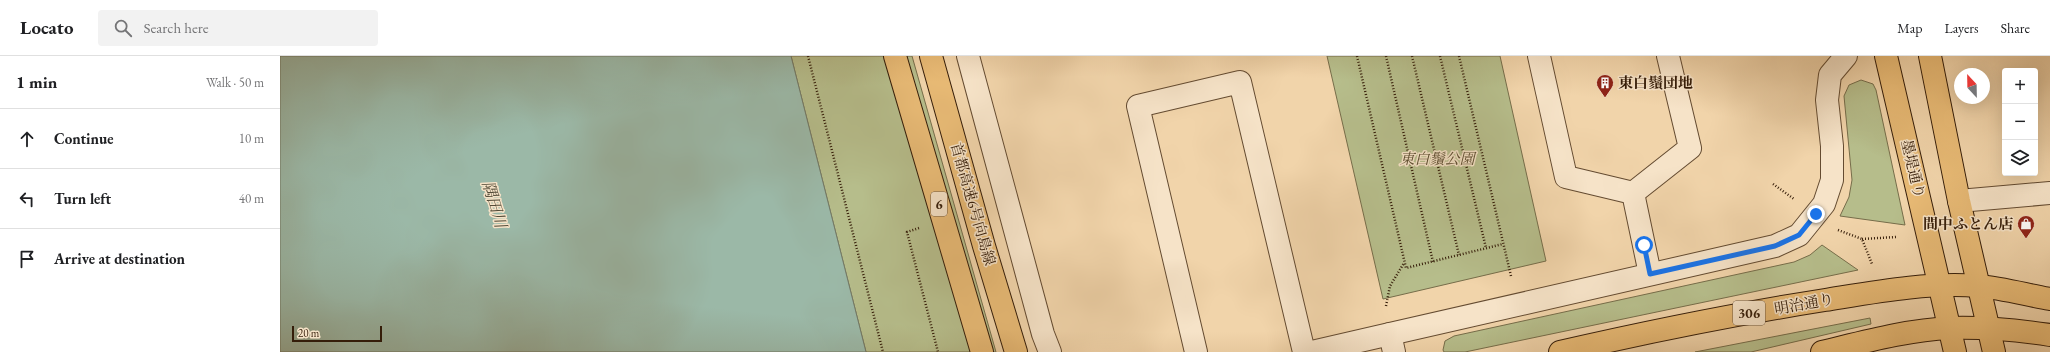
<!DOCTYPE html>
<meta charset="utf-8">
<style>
body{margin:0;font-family:"EB Garamond","Noto Serif JP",serif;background:#f2f2f2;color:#202124}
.controls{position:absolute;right:12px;top:12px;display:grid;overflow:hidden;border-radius:4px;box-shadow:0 4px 16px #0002}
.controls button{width:36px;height:36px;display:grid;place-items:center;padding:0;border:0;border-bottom:1px solid #e0e0e0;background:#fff;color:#202124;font:20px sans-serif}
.compass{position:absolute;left:1674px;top:12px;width:36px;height:36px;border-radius:50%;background:#fff;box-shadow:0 4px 16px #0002;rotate:338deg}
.scale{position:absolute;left:12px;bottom:10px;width:90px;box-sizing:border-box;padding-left:4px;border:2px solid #351d09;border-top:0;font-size:11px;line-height:14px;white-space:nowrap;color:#351d09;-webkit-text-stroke:3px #f6e3c8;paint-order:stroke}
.stop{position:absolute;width:12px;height:12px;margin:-9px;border:3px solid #1a73e8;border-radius:50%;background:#fff}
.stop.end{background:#1a73e8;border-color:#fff;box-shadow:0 1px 4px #0008}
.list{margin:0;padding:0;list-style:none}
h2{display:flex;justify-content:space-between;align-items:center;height:52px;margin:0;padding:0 16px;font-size:17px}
h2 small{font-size:13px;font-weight:400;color:#757577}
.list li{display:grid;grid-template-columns:26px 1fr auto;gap:12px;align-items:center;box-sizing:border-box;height:60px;padding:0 16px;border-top:1px solid #e0e0e0}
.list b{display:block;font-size:15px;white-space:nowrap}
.list em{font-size:13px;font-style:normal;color:#757577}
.icon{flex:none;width:22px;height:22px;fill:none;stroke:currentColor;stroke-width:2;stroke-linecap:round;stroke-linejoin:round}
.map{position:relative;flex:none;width:1770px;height:296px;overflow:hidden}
header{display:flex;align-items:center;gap:24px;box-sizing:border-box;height:56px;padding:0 20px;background:#fff;border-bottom:1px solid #e0e0e0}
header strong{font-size:19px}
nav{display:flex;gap:22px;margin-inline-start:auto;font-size:14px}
.search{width:280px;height:36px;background:#f2f2f2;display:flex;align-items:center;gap:10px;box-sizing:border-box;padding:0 14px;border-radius:4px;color:#757577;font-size:15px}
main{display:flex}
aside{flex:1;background:#fff}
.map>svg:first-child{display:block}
.green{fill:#b6bd8b;stroke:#766d4a}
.water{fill:#9bb8a7;stroke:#727a68}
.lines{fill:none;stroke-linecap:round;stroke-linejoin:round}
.minor-casing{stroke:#644b31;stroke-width:24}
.major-casing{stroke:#351d09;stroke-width:24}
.highway-casing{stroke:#351d09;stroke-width:24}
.path{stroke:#351d09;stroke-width:2.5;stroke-dasharray:1 2;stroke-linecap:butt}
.minor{stroke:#f6e3c8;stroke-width:22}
.major{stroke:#e8ba75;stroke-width:22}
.highway{stroke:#e8ba75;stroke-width:22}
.route{stroke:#1a73e8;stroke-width:5}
.labels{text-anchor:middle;stroke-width:3;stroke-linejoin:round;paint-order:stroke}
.shield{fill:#f6e3c8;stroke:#6f5842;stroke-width:1}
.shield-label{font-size:14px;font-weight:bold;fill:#351d09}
.poi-label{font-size:15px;font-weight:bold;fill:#351d09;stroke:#f6e3c8;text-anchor:start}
.park-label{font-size:15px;font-style:italic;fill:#5c4d30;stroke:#f6e3c8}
.street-label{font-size:15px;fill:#351d09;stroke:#f6e3c8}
.water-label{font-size:16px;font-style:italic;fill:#544c38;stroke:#f6e3c8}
</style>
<header>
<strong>Locato</strong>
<div class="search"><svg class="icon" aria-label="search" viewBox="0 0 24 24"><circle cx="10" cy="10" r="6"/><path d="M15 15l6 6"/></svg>Search here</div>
<nav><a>Map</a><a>Layers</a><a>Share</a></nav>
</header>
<main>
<aside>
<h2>1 min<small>Walk · 50 m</small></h2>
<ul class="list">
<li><svg class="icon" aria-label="ahead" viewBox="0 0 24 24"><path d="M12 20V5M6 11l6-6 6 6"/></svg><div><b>Continue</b></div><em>10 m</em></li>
<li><svg class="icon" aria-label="left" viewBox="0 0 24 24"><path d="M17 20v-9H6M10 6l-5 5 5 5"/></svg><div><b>Turn left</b></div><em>40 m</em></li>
<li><svg class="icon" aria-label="arrive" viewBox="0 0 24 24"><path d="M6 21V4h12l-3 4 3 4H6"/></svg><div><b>Arrive at destination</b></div></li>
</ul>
</aside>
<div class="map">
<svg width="1770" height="296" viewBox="0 0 1770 296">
<rect width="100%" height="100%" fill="#f1d4aa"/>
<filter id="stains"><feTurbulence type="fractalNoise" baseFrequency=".005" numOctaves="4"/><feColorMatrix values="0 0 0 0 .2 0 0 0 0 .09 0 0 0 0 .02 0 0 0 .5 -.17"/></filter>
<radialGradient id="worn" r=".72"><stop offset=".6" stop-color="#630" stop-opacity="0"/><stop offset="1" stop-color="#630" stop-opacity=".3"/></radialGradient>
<g class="green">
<polygon points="511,0 632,0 716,296 586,296"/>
<polygon points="1047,0 1220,0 1266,205 1103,243"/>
<polygon points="1581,24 1593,28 1596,34 1625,169 1560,160 1569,141 1572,124 1564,40 1569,29"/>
<polygon points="1542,189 1578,214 1185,296 1164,296 1163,294 1165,285 1174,280 1514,206 1530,199"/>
<polygon points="1590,262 1591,268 1471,296 1415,296"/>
</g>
<polygon class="water" points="0,0 511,0 586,296 0,296"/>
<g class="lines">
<defs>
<g id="minor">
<polyline points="688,0 763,278 770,296"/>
<polyline points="1259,0 1286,121 1353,137 1370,218"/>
<polyline points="1353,137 1410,92 1388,0"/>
<polyline points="1679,145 1770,137"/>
<polyline points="1110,278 1495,190 1519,179 1544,148 1552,124 1552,90 1547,44 1550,19 1566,0"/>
<polyline points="916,296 858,50 960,26 1024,296"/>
<polyline points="1032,296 1110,278 1114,296"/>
</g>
<g id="major">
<polyline points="1606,0 1675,296"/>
<polyline points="1650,0 1679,145 1714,296"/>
<path d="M1280 296C1367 276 1456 258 1545 244 1595 236 1647 226 1698 230 1722 232 1747 239 1770 243"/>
<path d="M1542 296C1584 286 1627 274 1670 272 1703 271 1737 274 1770 279"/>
</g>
<g id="highway">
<polyline points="615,0 702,296"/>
<polyline points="651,0 704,190 736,296"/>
</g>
</defs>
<use href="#minor" class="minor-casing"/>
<use href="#major" class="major-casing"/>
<use href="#highway" class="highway-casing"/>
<g class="path">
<polyline points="528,0 603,296"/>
<polyline points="1077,0 1126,212 1223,188"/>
<polyline points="1106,0 1153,206"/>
<polyline points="1132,0 1179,199"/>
<polyline points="1160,0 1206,192"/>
<polyline points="1179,0 1231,220"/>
<polyline points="1493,128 1514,143"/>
<polyline points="639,172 627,176 658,296"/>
<polyline points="1558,174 1582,183 1592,208"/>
<polyline points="1582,183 1616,181"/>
<polyline points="1106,250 1110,230 1124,207"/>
</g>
<use href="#minor" class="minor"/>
<use href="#major" class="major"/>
<use href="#highway" class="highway"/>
</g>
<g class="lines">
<polyline class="route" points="1364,189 1370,218 1495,190 1519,179 1536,158"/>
</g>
<defs>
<symbol id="building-pin" viewBox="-11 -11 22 30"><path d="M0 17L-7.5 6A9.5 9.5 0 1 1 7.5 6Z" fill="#8f2418" stroke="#f6e3c8"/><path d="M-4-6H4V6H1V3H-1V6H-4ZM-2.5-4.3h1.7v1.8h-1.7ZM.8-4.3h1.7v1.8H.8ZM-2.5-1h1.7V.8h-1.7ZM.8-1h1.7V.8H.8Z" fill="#fff"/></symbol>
<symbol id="shop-pin" viewBox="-11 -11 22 30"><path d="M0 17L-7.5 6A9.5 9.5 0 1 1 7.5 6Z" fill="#8f2418" stroke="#f6e3c8"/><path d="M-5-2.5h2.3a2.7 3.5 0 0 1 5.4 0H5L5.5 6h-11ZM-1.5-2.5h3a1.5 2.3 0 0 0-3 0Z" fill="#fff"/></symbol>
</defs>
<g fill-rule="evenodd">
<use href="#building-pin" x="1315" y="17" width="20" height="27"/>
<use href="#shop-pin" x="1736" y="158" width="20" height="27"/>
</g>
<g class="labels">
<g class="shield">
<rect x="651" y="136" width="16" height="24" rx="3"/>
<rect x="1453" y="245" width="32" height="24" rx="3"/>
</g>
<g class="shield-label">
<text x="659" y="153">6</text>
<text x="1469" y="262">306</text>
</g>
<g class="poi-label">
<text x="1338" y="32">東白鬚団地</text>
<text x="1733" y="173" text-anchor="end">間中ふとん店</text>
</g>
<g class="park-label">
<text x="1157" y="108">東白鬚公園</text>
</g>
<g class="street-label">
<text transform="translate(1633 113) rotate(77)" y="5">墨堤通り</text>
<text transform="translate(693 148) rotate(74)" y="5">首都高速6号向島線</text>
<text transform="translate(1524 248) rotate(-10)" y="5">明治通り</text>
</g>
<g class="water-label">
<text transform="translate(215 148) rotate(73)" y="6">隅田川</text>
</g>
</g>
<rect width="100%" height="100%" filter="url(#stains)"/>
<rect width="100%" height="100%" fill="url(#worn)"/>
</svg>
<div class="controls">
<button>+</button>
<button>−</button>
<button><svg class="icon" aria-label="layers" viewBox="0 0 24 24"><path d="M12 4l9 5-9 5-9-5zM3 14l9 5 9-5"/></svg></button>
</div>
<svg class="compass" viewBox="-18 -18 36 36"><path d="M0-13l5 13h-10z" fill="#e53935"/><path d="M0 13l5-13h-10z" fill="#757577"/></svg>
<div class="scale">20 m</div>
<div class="stop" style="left:1364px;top:189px"></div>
<div class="stop end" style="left:1536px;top:158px"></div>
</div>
</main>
